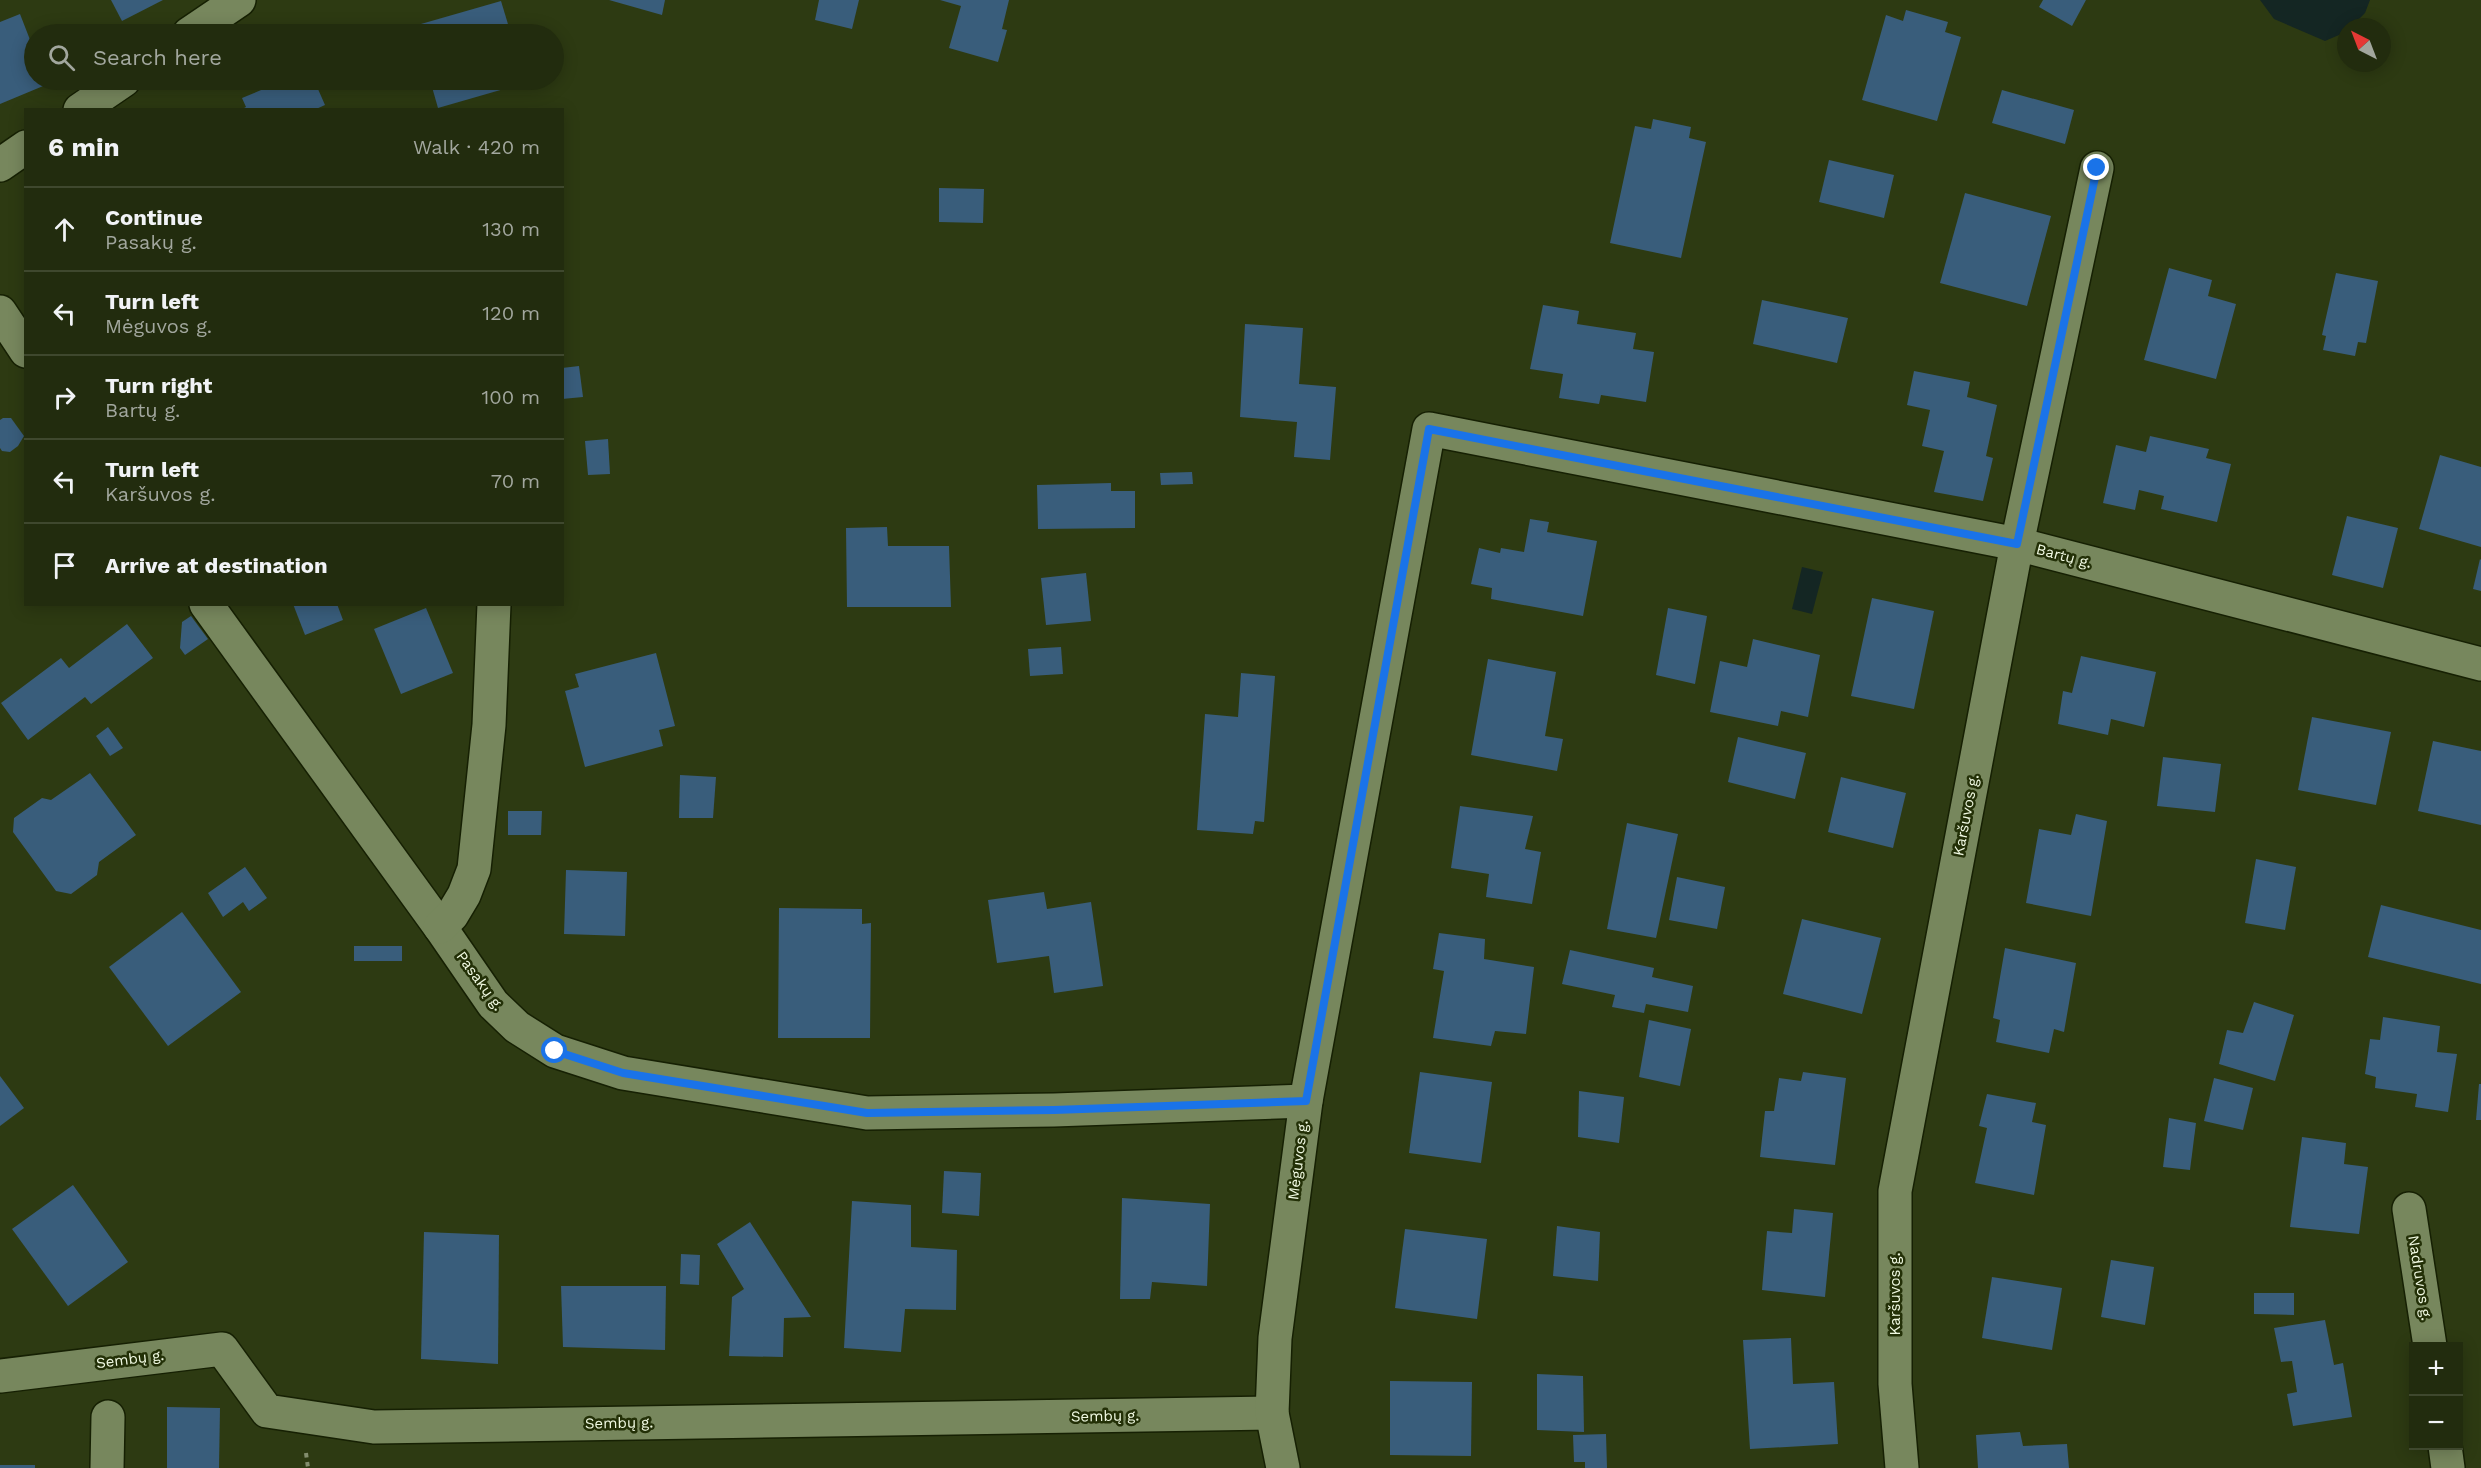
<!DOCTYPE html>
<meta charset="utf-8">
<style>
body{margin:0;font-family:"Work Sans",sans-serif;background:#2a3417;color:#f1f3f6}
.controls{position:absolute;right:18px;bottom:18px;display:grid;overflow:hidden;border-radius:0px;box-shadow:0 3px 15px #0003}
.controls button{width:54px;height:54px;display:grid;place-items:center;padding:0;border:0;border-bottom:2px solid #3f482e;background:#222c0e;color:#f1f3f6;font:30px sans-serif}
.compass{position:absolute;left:2337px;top:18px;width:54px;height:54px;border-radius:50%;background:#222c0e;box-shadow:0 3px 15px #0003;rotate:318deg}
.stop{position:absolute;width:18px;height:18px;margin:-14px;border:4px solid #1a73e8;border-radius:50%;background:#fff}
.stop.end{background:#1a73e8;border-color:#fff;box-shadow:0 2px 6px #0008}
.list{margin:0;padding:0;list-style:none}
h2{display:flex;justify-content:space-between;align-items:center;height:78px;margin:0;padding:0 24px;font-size:26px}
h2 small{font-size:20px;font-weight:400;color:#a2a79e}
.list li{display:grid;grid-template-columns:39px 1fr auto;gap:18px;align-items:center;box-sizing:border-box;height:84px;padding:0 24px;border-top:2px solid #3f482e}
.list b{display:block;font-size:22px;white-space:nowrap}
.list p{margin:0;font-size:20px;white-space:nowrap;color:#a2a79e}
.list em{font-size:20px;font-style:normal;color:#a2a79e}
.icon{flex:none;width:33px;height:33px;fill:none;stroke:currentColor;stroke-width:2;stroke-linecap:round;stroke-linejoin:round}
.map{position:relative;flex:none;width:2481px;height:1468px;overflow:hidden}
.search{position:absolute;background:#222c0e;box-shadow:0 3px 15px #0003;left:24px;top:24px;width:540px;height:66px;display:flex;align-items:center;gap:15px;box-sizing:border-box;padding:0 21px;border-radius:33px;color:#a2a79e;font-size:22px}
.panel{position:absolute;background:#222c0e;box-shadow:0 3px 15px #0003;left:24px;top:108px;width:540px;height:498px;border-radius:0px}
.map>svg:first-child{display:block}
.water{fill:#142623}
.building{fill:#395d7b}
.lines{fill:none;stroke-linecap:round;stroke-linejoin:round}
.minor-casing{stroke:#162003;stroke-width:36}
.path{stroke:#838e6e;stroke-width:4;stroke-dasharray:4.5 4.5;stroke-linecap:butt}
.minor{stroke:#77875d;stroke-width:33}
.route{stroke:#1a73e8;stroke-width:8}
.labels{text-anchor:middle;stroke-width:5;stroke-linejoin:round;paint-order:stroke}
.street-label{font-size:15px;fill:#f0f9e2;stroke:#233007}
</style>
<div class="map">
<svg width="2481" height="1468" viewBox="0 0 2481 1468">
<rect width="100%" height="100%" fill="#2d3a12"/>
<g class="water">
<polygon points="2260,0 2370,0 2365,13 2351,27 2346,27 2346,32 2325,41 2274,19"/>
<polygon points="1802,567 1823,572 1812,614 1792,609"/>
</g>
<g class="building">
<polygon points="111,0 163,0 122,21"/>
<polygon points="609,0 665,0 662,15"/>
<polygon points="819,0 859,0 852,29 815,20"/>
<polygon points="940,0 1009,0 1002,29 1007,30 998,62 949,48 961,6"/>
<polygon points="2043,0 2086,0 2072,26 2039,7"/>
<polygon points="501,1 511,34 417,34 414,26"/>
<polygon points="1906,10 1948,22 1945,32 1961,37 1937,121 1862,100 1886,15 1903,21"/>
<polygon points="20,14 34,50 34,80 46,80 48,84 0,104 0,22"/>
<polygon points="285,80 314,80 325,105 314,110 240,110 246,107 242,98"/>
<polygon points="430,80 524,80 525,83 438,108"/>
<polygon points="2002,90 2074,110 2065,144 1992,123"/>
<polygon points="1653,119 1691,127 1689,138 1706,142 1681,258 1610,243 1635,126 1651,129"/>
<polygon points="1829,160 1894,175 1884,218 1819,202"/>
<polygon points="939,188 984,189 983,223 939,222"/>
<polygon points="1965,193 2051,216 2027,306 1940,283"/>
<polygon points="2169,268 2212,280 2208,296 2236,304 2216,379 2144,360"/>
<polygon points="2336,273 2378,281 2366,343 2358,342 2355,356 2323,350 2326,336 2322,335"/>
<polygon points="1762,300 1848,318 1837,363 1753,344"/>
<polygon points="1543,305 1579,311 1577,324 1636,333 1633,349 1654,352 1646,402 1601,395 1599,404 1559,398 1563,374 1530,369"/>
<polygon points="1245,324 1303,328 1299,384 1336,387 1330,460 1294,457 1297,422 1240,417"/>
<polygon points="579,366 583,397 562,399 562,368"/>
<polygon points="1914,371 1970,382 1967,397 1997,405 1986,456 1993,458 1983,501 1934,492 1944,451 1922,446 1930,410 1907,405"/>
<polygon points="3,418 11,418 24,436 18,446 10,452 2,451 0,448 0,420"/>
<polygon points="2150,436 2209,449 2206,458 2231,464 2217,522 2161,509 2164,496 2139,490 2135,510 2103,503 2116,445 2146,452"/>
<polygon points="608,439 610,474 588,475 585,441"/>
<polygon points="2440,455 2481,467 2481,547 2419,529"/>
<polygon points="1192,472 1193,484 1161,485 1160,473"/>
<polygon points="1111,483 1111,491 1135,491 1135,528 1038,529 1037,485"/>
<polygon points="2347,516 2398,528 2383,588 2332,575"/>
<polygon points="1530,519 1549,522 1547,532 1597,541 1583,616 1491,599 1492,588 1471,584 1479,548 1500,553 1501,548 1524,552"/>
<polygon points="887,527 888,546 949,546 951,607 847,607 846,528"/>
<polygon points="2480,559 2481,560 2481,591 2473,589"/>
<polygon points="1086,573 1091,621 1046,625 1041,578"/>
<polygon points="1872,598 1934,611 1914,709 1851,696"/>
<polygon points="293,604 337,604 343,620 305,635"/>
<polygon points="426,608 453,673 401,694 374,629"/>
<polygon points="1668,608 1707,616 1695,684 1656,675"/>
<polygon points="191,616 208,639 185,655 180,648 182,622"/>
<polygon points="127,624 153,658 91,704 85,697 28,740 1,703 61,658 69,668"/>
<polygon points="1753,639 1820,655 1808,717 1781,711 1778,726 1710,712 1720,661 1747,667"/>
<polygon points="1061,647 1063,674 1030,676 1028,649"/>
<polygon points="656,653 675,726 659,730 663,746 585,767 565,691 579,687 575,674"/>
<polygon points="2081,656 2156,672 2144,727 2111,719 2108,735 2058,724 2063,691 2072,693"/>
<polygon points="1488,659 1556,672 1545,736 1563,739 1557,771 1471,755"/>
<polygon points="1241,673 1275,676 1264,822 1255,821 1253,834 1197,830 1205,714 1238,717"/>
<polygon points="2312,717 2391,732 2376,805 2298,790"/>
<polygon points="108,727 123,748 110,756 96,736"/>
<polygon points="1738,737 1806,753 1795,799 1728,782"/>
<polygon points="2433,741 2481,751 2481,825 2418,811"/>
<polygon points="2163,757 2221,764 2215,812 2157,806"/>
<polygon points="90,773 136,835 99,862 97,875 71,894 56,891 13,832 14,818 42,798 51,800"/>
<polygon points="680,775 716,777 713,818 679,818"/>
<polygon points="1841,777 1906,793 1893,848 1828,832"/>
<polygon points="1460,806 1533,816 1525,849 1541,852 1532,904 1486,897 1489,874 1451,868"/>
<polygon points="508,811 542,811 541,835 508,835"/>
<polygon points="2076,814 2107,821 2091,916 2026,903 2039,829 2071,835"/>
<polygon points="1627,823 1678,834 1656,938 1607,929"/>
<polygon points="2256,859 2296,867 2285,930 2245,923"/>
<polygon points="245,867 267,898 249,911 243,902 223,917 208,893"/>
<polygon points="566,870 627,872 625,936 564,934"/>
<polygon points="1677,877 1725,887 1717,929 1669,920"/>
<polygon points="1044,892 1047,909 1091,902 1103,986 1054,993 1049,956 997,963 988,900"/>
<polygon points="2381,905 2481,930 2481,984 2368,957"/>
<polygon points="779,908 862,909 862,924 871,923 870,1038 778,1038"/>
<polygon points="182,912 241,992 168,1046 109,967"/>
<polygon points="1802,919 1881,938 1862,1014 1783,994"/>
<polygon points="1439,933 1485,939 1484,959 1534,967 1526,1034 1495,1031 1491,1046 1433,1038 1444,971 1433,969"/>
<rect x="354" y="946" width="48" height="15"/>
<polygon points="2005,948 2076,963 2064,1032 2054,1029 2049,1053 1996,1042 2000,1020 1993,1018"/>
<polygon points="1570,950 1654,968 1652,977 1693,986 1688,1012 1646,1004 1644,1013 1612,1007 1615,995 1562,984"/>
<polygon points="2254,1002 2294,1015 2275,1081 2219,1064 2227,1030 2243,1033"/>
<polygon points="2383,1017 2440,1026 2437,1052 2457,1054 2448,1112 2415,1107 2417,1094 2375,1088 2376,1077 2365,1074 2370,1039 2380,1040"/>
<polygon points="1649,1020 1691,1029 1680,1086 1639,1077"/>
<polygon points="1420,1072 1492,1082 1481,1163 1409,1153"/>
<polygon points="1803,1072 1846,1078 1835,1165 1760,1157 1765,1111 1774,1111 1779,1078 1801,1081"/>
<polygon points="0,1076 24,1108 0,1126"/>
<polygon points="2214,1078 2253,1088 2243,1130 2204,1121"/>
<polygon points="2479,1084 2481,1084 2481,1120 2476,1120"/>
<polygon points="1579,1091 1624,1097 1619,1143 1578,1137"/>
<polygon points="1987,1094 2036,1103 2032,1122 2046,1125 2034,1195 1975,1183 1987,1128 1979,1126"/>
<polygon points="2169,1118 2196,1123 2190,1170 2163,1167"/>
<polygon points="2302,1137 2346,1143 2344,1164 2368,1167 2359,1234 2290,1227"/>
<polygon points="944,1171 981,1173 979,1216 942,1213"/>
<polygon points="73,1185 128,1262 68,1306 12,1229"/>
<polygon points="1122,1198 1210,1204 1207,1286 1152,1282 1150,1299 1120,1299"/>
<polygon points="852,1201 911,1205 911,1247 957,1250 956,1310 905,1309 901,1352 844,1348"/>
<polygon points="1794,1209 1833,1213 1825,1297 1762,1290 1767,1231 1792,1233"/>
<polygon points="750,1222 811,1317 784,1318 783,1357 729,1356 732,1297 744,1289 717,1244"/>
<polygon points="1557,1226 1600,1232 1598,1281 1553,1276"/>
<polygon points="1405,1229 1487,1239 1477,1319 1395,1308"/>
<polygon points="424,1232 499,1235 498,1364 421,1359"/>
<polygon points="681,1254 700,1255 699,1285 680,1284"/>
<polygon points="2111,1260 2154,1267 2145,1325 2101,1317"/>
<polygon points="1992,1277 2062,1288 2052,1350 1982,1338"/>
<polygon points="561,1286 666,1286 665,1350 563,1347"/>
<polygon points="2254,1293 2294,1293 2294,1315 2254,1314"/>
<polygon points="2325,1320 2334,1365 2343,1363 2352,1417 2293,1426 2287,1394 2297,1392 2292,1361 2281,1362 2274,1328"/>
<polygon points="1791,1338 1793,1384 1834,1382 1838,1444 1750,1449 1743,1340"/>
<polygon points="1537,1374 1583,1376 1584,1432 1537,1430"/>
<polygon points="1390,1381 1472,1382 1471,1456 1390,1455"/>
<polygon points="167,1407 220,1408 219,1468 167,1468"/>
<polygon points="2020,1432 2023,1446 2067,1444 2069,1468 1978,1468 1976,1435"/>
<polygon points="1606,1434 1607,1468 1585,1468 1585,1462 1574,1462 1573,1435"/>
<rect x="0" y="1465" width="35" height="3"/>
</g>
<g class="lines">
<defs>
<g id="minor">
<polyline points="189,34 239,0"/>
<polyline points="80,110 124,80"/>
<polyline points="0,165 26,147"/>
<polyline points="0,312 26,351"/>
<polyline points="206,604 440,927 493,1004 517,1027 555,1051 623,1073 867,1113 1054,1110 1306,1101"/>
<polyline points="440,927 452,915 464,895 474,869 489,725 494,604"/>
<polyline points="2409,1209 2430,1346"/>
<polyline points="0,1376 222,1349 267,1411 374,1427 1272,1413"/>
<polyline points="2445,1446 2448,1468"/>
<polyline points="107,1468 108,1417"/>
<polyline points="1283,1468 1272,1413 1275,1338 1306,1101 1429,429 2017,544 2481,664"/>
<polyline points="1902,1468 1895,1384 1895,1191 2017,544 2097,168"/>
</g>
</defs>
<use href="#minor" class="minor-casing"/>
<polyline class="path" points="306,1453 308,1468"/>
<use href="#minor" class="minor"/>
</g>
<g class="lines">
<polyline class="route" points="555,1051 623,1073 867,1113 1054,1110 1306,1101 1429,429 2017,544 2097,168"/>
</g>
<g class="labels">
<g class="street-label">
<text transform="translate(2064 556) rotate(15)" y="5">Bartų g.</text>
<text transform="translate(1966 815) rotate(-79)" y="5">Karšuvos g.</text>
<text transform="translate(480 981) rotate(54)" y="5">Pasakų g.</text>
<text transform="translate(1298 1160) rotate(-83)" y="5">Mėguvos g.</text>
<text transform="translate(2420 1278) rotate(81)" y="5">Nadruvos g.</text>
<text transform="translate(1895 1294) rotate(-90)" y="5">Karšuvos g.</text>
<text transform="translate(130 1359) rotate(-7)" y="5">Sembų g.</text>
<text transform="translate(1105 1416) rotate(-1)" y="5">Sembų g.</text>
<text transform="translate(619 1423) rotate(-1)" y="5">Sembų g.</text>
</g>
</g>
</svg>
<div class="controls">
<button>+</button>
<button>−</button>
</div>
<svg class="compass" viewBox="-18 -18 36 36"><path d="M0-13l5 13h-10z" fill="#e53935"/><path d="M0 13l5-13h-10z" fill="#a2a79e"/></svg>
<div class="stop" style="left:555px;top:1051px"></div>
<div class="stop end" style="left:2097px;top:168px"></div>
<div class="search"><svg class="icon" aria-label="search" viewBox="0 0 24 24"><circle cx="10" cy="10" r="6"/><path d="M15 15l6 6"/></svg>Search here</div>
<section class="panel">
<h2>6 min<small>Walk · 420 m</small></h2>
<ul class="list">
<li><svg class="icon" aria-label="ahead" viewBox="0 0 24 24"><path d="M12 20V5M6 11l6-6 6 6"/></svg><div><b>Continue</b><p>Pasakų g.</p></div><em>130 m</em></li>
<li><svg class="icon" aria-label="left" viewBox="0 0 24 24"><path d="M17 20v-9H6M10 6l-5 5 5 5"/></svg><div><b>Turn left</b><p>Mėguvos g.</p></div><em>120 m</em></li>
<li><svg class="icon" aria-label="right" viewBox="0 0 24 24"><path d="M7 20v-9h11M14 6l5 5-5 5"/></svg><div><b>Turn right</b><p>Bartų g.</p></div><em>100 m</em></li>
<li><svg class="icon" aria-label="left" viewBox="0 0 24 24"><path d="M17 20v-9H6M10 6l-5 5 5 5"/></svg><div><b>Turn left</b><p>Karšuvos g.</p></div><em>70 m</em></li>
<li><svg class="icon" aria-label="arrive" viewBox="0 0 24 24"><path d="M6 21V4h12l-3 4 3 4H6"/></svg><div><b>Arrive at destination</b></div></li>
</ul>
</section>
</div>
